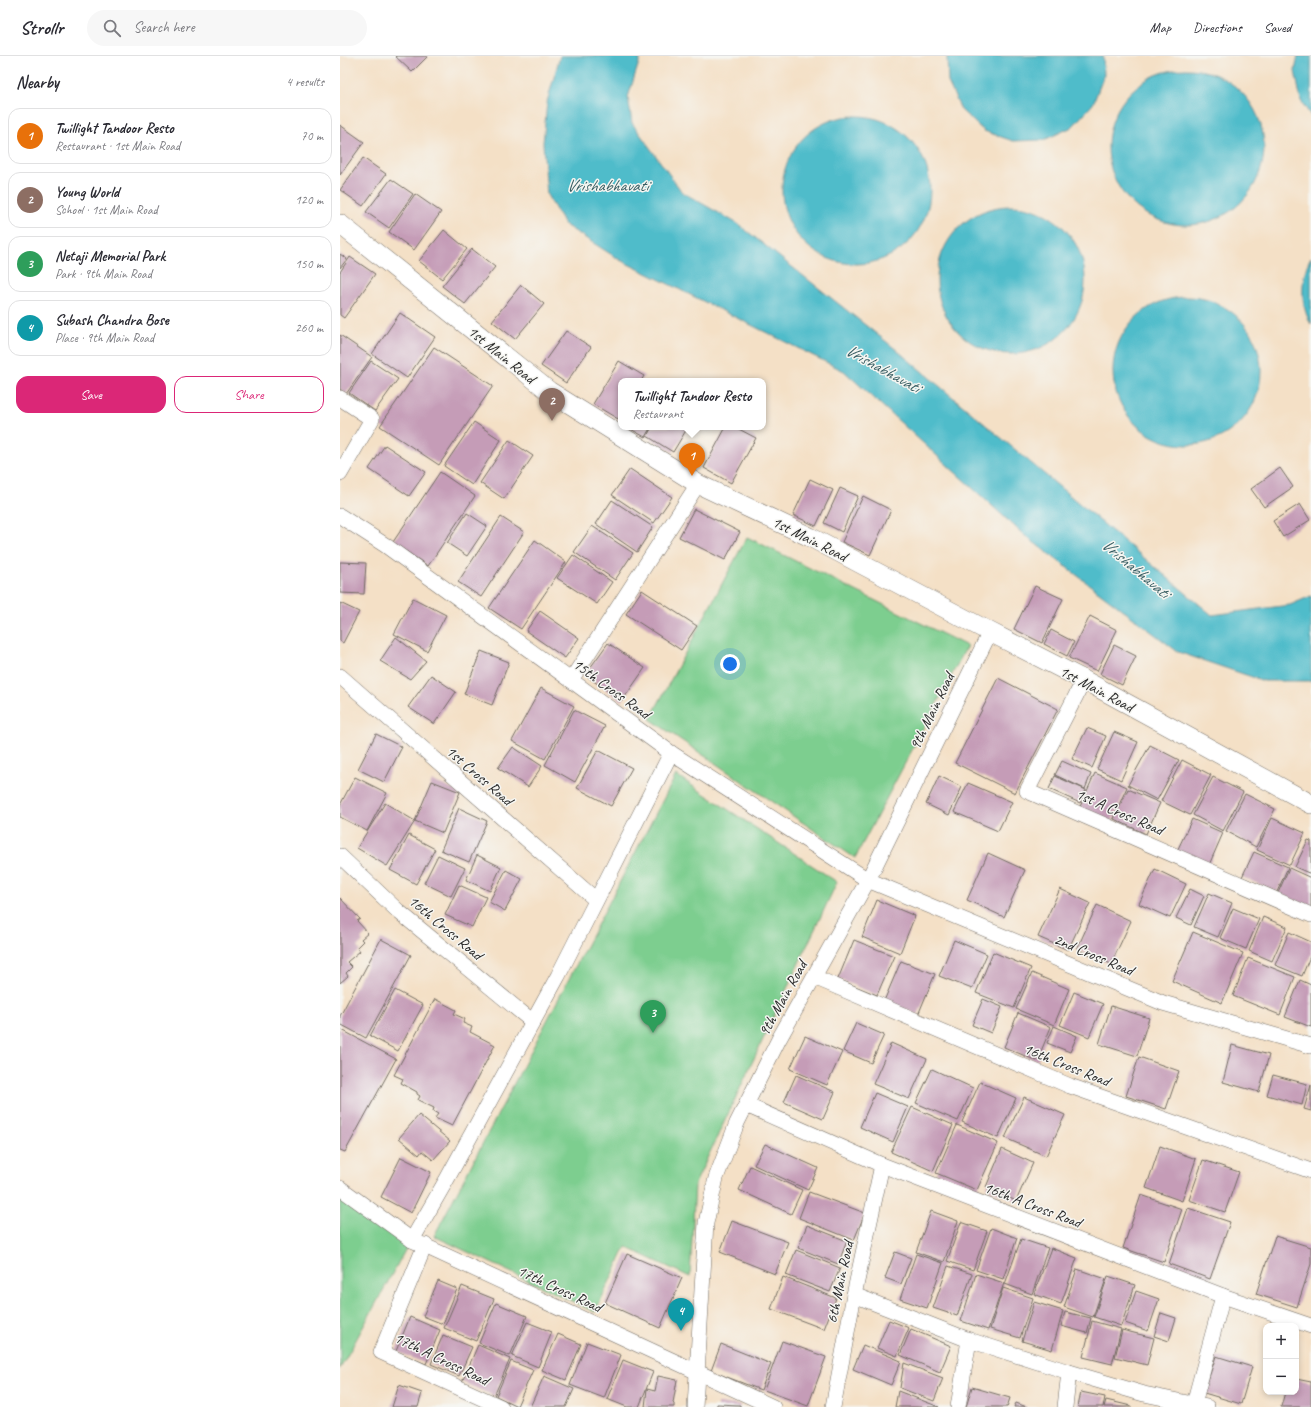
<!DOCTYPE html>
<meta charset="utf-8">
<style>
body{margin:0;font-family:Caveat,sans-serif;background:#f7f7f7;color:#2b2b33}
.controls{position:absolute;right:12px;bottom:12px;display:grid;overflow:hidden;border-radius:8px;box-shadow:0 2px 6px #0003}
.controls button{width:36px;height:36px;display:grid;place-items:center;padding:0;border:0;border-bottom:1px solid #e1e1e2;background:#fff;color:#2b2b33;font:20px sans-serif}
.you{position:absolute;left:390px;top:608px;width:14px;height:14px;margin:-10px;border:3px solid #fff;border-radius:50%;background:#1a73e8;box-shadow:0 0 0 6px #1a73e833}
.badge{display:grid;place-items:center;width:26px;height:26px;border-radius:50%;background:#db2777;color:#fff;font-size:13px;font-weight:700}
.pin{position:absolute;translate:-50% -33px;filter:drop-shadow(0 1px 2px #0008)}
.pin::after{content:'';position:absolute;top:21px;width:14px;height:12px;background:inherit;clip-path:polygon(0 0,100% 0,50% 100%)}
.popup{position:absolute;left:278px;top:322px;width:148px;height:52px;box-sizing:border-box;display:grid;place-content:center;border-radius:8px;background:#fff;filter:drop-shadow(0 1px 3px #0005);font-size:13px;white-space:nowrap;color:#7c7c81}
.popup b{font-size:15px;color:#2b2b33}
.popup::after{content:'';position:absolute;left:50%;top:100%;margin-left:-8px;border:8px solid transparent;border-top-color:#fff}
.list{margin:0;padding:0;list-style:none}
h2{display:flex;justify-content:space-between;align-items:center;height:52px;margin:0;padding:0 16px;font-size:17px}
h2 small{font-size:13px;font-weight:400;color:#7c7c81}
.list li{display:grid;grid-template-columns:26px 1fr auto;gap:12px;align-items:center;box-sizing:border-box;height:56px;margin:0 8px 8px;padding:0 8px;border:1px solid #e1e1e2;border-radius:12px}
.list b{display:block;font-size:15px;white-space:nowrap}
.list p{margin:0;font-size:13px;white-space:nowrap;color:#7c7c81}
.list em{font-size:13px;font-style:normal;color:#7c7c81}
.actions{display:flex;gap:8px;padding:12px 16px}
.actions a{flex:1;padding:9px 0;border:1px solid #db2777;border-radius:12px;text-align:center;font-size:14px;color:#db2777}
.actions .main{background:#db2777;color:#fff}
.icon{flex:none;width:22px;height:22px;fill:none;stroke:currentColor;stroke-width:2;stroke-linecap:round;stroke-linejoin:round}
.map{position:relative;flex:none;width:971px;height:1351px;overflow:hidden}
header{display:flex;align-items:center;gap:24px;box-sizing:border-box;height:56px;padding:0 20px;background:#fff;border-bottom:1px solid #e1e1e2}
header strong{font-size:19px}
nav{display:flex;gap:22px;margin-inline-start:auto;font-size:14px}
.search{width:280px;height:36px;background:#f7f7f7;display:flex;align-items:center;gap:10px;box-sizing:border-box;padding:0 14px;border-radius:22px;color:#7c7c81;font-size:15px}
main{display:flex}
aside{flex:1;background:#fff}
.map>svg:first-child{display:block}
.green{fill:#7dce8f;stroke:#547c5d}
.water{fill:#4fbcca;stroke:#3d747a}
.building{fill:#c59cb7}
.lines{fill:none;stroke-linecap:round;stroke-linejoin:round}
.minor-casing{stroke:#716a61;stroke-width:16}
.tertiary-casing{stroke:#716a61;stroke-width:20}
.minor{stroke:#fff;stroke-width:15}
.tertiary{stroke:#fff;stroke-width:19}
.labels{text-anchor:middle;stroke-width:3;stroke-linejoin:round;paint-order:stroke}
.street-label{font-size:16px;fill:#2b2b2b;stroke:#f6f6f2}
.water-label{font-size:17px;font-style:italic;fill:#385e63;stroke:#f6f6f2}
</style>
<header>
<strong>Strollr</strong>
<div class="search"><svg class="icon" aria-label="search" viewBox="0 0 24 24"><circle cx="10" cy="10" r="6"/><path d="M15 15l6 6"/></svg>Search here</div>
<nav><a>Map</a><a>Directions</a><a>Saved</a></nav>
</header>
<main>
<aside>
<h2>Nearby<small>4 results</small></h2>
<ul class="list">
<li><span class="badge" style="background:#e8710a">1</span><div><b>Twillight Tandoor Resto</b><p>Restaurant · 1st Main Road</p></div><em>70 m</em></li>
<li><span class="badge" style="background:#8d6e63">2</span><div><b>Young World</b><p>School · 1st Main Road</p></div><em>120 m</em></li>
<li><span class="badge" style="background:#2e9e5b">3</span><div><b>Netaji Memorial Park</b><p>Park · 9th Main Road</p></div><em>150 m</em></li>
<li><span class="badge" style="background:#0f9aa8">4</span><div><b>Subash Chandra Bose</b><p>Place · 9th Main Road</p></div><em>260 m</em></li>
</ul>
<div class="actions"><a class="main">Save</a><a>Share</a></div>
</aside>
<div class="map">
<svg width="971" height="1351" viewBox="0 0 971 1351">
<rect width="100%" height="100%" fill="#f6f6f2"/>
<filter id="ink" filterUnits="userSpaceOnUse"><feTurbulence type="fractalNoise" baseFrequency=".025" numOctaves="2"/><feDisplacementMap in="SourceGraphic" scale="8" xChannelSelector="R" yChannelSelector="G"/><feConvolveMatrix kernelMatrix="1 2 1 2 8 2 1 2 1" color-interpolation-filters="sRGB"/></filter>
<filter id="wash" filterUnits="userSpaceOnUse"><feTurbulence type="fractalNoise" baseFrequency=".012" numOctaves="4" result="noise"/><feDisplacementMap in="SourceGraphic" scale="16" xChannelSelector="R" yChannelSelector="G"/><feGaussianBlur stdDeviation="0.9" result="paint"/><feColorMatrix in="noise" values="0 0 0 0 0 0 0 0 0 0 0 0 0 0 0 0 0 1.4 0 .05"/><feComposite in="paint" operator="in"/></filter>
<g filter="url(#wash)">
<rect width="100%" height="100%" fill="#f4e0c6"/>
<g class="green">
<polygon points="407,481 627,590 515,802 310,663"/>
<polygon points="336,719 497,826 355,1128 350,1221 286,1191 255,1256 94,1180"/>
<polygon points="0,1142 68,1189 0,1313"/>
</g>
<g class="water">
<polygon points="220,0 301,0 288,41 292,67 342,136 398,168 553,291 872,559 950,549 971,540 971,625 924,625 838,596 684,479 504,315 280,204 225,169 207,139 203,87 207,46"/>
<polygon points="607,0 763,0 764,19 753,48 732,71 704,84 673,85 644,75 621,54 608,26"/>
<polygon points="958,0 971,0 971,60 961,45 955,15"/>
<circle cx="846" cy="91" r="78"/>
<circle cx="516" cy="134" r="74"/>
<circle cx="671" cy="224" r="74"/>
<path d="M971 201V268C960 250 960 220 971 201Z"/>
<circle cx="847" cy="315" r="74"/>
</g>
<g id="blocks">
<g class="building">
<polygon points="55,0 88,0 72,16"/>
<polygon points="0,69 24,86 0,119"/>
<polygon points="23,102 46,118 23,150 0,134"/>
<polygon points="51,123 73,138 49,172 26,156"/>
<polygon points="75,138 101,156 74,194 49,176"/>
<polygon points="104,174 127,193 102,223 79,205"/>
<polygon points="132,193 155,211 125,248 102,230"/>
<polygon points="0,198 7,203 0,212"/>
<polygon points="10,201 35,218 4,262 0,259 0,216"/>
<polygon points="181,229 204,248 175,283 152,265"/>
<polygon points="60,257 95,281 67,322 32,298"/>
<polygon points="226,275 251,291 226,327 201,310"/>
<polygon points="0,279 32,301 6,338 0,333"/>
<polygon points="94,291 153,330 99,409 40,370"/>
<polygon points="31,305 58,323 35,355 9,337"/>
<polygon points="279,305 304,320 301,325 281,325 281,358 278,363 253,348"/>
<polygon points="134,366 161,384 132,429 104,410"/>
<polygon points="287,371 311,371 305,381"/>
<polygon points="312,371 348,371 333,396 307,380"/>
<polygon points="386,371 395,371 416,382 391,427 364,412"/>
<polygon points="169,384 193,400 164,443 140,427"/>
<polygon points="45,389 86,416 69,440 29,413"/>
<polygon points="940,412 953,431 924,451 911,433"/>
<polygon points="290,413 332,441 314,467 272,439"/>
<polygon points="100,416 135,440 88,510 53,486"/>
<polygon points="470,423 493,434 476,470 453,459"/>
<polygon points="500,432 518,440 502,476 484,467"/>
<polygon points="523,440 551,454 530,499 502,486"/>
<polygon points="272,444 313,471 297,496 256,468"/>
<polygon points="960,448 970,464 943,481 933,465"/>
<polygon points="354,453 400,476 385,504 339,481"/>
<polygon points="127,457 147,470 127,500 107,487"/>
<polygon points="161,461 184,476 141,541 118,526"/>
<polygon points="252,470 293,497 275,524 234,496"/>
<polygon points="195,484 226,506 181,573 149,552"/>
<polygon points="233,499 272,526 257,548 217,522"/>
<polygon points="0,506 26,507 24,538 0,537"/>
<polygon points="695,530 723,543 702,587 674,573"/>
<polygon points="302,534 357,570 341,594 286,558"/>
<polygon points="73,542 106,559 87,595 54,578"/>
<polygon points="0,547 19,556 3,587 0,585"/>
<polygon points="200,555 239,582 225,602 186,575"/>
<polygon points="750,560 777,574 757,615 729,602"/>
<polygon points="711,574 734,586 727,600 704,588"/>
<polygon points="56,581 86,605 70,623 40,605"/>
<polygon points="268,587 305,612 282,645 245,619"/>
<polygon points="774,589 796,600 782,629 760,618"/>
<polygon points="141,595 169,606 152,649 124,638"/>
<polygon points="91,619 116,636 94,668 68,651"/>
<polygon points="658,622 718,653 675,737 615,707"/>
<polygon points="201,632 234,650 205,703 172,685"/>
<polygon points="234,654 265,670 235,726 205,709"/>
<polygon points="747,672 766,680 752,712 732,703"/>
<polygon points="774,676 798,686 781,724 757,713"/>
<polygon points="36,678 62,691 44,726 18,713"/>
<polygon points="810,689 839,704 817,744 788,729"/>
<polygon points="173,691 202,710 188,731 158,712"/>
<polygon points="258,694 292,712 271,750 237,732"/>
<polygon points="842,704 871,719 850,759 821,745"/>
<polygon points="722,705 751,718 745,733 715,719"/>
<polygon points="755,717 787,731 771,767 739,753"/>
<polygon points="599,720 622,731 609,759 586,748"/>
<polygon points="715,720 746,734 740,747 709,733"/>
<polygon points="15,721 47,737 27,775 0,761 0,749"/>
<polygon points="873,721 903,736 883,775 853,759"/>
<polygon points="92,725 120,736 103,777 75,765"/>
<polygon points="628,727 672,746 658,775 614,756"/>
<polygon points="788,733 820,747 806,778 774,763"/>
<polygon points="905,738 935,753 916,791 886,775"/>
<polygon points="45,747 75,765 47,810 17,792"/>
<polygon points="119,752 147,765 129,806 101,794"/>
<polygon points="932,762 965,777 950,809 917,794"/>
<polygon points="852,763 883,777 869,809 837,795"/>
<polygon points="69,779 95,793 76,828 50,814"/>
<polygon points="968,784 971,785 971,818 955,811"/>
<polygon points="914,796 948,811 937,836 902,821"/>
<polygon points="648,797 685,814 664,861 627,844"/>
<polygon points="98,799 125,812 111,840 84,827"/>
<polygon points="137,799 161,811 150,835 126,824"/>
<polygon points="949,812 971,822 971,852 938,837"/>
<polygon points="815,813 846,828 830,862 799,848"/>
<polygon points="166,814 182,823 165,855 149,846"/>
<polygon points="119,829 146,841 132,871 105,859"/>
<polygon points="720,833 750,847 728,894 698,881"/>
<polygon points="850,833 864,840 851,869 836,862"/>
<polygon points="869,837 892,847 878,881 854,871"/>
<polygon points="0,842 20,863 17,865 28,877 21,883 23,885 17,891 20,895 7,906 12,911 6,917 8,920 0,927"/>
<polygon points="537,844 575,860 560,897 522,881"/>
<polygon points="757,849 791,865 771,908 737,893"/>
<polygon points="893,852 919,863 906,893 880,882"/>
<polygon points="923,861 947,871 932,905 909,895"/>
<polygon points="853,876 903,897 882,947 832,925"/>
<polygon points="949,876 971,886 971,898 962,920 935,909"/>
<polygon points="41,883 71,899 26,982 0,968 0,960"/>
<polygon points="514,884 554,900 537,939 498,923"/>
<polygon points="614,884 647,898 632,933 599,920"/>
<polygon points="653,896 691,912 674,952 636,937"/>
<polygon points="908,902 955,921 940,959 893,940"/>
<polygon points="561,905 595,918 578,959 544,945"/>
<polygon points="692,917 729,933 714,969 676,953"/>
<polygon points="960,924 971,929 971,971 945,961"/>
<polygon points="55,934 83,949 58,995 30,980"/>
<polygon points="734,936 763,948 749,981 720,969"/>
<polygon points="95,943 116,954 114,958 125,963 123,967 132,971 130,976 155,989 112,1070 95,1062 98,1058 93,1055 94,1052 78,1044 80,1040 77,1038 77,1036 61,1027 63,1023 54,1019"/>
<polygon points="643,943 662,951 651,977 632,969"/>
<polygon points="771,950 809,962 797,1000 759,988"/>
<polygon points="678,957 711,971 697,1005 664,991"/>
<polygon points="516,967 544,979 531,1007 503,995"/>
<polygon points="714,970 737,980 730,996 707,987"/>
<polygon points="0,973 56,1003 5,1096 0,1094"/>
<polygon points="465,980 502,996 487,1029 450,1013"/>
<polygon points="551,987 587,1003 569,1043 533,1028"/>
<polygon points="892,989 929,999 919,1036 883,1026"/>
<polygon points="799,1001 839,1015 826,1053 786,1040"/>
<polygon points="592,1013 633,1032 618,1065 576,1047"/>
<polygon points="456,1019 495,1036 483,1063 444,1046"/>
<polygon points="933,1019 967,1028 962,1049 927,1039"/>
<polygon points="640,1026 676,1042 658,1082 622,1066"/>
<polygon points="971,1029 971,1055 964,1053"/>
<polygon points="535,1037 568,1051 553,1086 520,1071"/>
<polygon points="684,1041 725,1059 706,1100 665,1082"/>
<polygon points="572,1051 613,1069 593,1115 551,1096"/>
<polygon points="79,1059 110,1085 93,1104 82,1095 79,1099 59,1082"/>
<polygon points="617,1069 658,1087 637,1134 596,1117"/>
<polygon points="425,1088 478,1112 468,1134 414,1109"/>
<polygon points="820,1090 856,1103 842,1145 806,1132"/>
<polygon points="662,1093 693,1107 676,1145 646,1131"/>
<polygon points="61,1101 91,1116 71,1157 41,1141"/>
<polygon points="863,1104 899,1116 885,1156 849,1144"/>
<polygon points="410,1110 462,1134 451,1158 399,1134"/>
<polygon points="469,1136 525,1157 514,1184 459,1162"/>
<polygon points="801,1139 842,1153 824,1206 783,1192"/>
<polygon points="848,1152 890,1166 870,1223 829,1208"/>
<polygon points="591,1155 618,1165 604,1206 576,1196"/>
<polygon points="392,1165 448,1186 435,1218 380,1196"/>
<polygon points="621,1166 647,1175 633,1214 607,1205"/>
<polygon points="467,1169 507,1185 498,1208 458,1192"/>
<polygon points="651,1172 677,1182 663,1223 636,1214"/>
<polygon points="935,1180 971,1191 971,1208 957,1251 916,1238"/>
<polygon points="681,1183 708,1192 692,1238 665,1228"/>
<polygon points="711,1192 737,1202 721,1248 694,1238"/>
<polygon points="456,1194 500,1212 490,1236 446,1219"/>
<polygon points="555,1196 571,1202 561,1228 545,1222"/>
<polygon points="287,1198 342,1222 320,1272 265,1247"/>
<polygon points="576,1198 603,1207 587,1252 560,1243"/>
<polygon points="608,1210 632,1218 617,1260 593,1252"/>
<polygon points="737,1213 766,1223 753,1261 724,1251"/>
<polygon points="636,1218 664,1227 648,1274 621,1265"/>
<polygon points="768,1220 795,1229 781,1270 754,1261"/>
<polygon points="443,1221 496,1242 484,1273 431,1253"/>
<polygon points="98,1225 117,1233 103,1268 83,1260"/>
<polygon points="122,1230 154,1243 136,1285 104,1272"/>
<polygon points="663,1232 693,1242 680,1282 650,1273"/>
<polygon points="796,1235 819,1243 808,1275 785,1267"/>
<polygon points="694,1246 723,1255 712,1294 682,1285"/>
<polygon points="156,1247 187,1260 170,1300 139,1287"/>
<polygon points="725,1256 751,1262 747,1277 721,1270"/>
<polygon points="821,1257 836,1262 829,1285 814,1280"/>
<polygon points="70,1261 100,1274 86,1308 56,1295"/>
<polygon points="549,1264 569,1272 557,1300 537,1292"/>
<polygon points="752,1265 781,1273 772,1308 743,1301"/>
<polygon points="187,1266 212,1276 198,1311 172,1300"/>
<polygon points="571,1273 611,1290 600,1316 560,1299"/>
<polygon points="782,1274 814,1282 807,1309 775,1301"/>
<polygon points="218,1278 241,1288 226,1324 202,1314"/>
<polygon points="103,1279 132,1291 119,1320 91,1308"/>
<polygon points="442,1285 486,1301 468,1350 424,1334"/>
<polygon points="247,1286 281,1299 264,1342 230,1329"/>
<polygon points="381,1288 431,1308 421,1334 371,1315"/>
<polygon points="138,1289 170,1303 154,1340 122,1326"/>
<polygon points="523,1289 561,1305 551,1329 513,1313"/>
<polygon points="876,1300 912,1311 901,1348 864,1337"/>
<polygon points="283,1304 313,1316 299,1351 287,1351 267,1343"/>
<polygon points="171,1305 193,1314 177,1350 156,1340"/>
<polygon points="564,1307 603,1322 594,1345 560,1332"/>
<polygon points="204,1320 234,1333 226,1351 190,1351"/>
<polygon points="318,1320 337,1324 333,1347 334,1348 334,1351 305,1351 307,1333 315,1335"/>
<polygon points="956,1323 971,1326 971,1351 941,1351 945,1336 956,1336"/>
<polygon points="59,1329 82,1337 78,1351 52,1351"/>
<polygon points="632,1331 670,1342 667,1351 626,1351"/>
<polygon points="558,1335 599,1351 555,1351"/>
<polygon points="741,1336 765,1341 763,1351 738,1351"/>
<polygon points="766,1344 791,1350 791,1351 764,1351"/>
<polygon points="676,1347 687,1351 674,1351"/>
<polygon points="377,1348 400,1349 400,1351 377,1351"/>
</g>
</g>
</g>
<g filter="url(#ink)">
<use href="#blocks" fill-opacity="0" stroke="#716a61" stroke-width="1"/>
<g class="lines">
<defs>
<g id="minor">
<polyline points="0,342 32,363 0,418"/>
<polyline points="0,460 45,489 331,697 528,824 823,947 971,990"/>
<polyline points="0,620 256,844"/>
<polyline points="231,624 358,428"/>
<polyline points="744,624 687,735 971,859"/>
<polyline points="0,800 58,855 193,966"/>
<polyline points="474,921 730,1030 971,1115"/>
<polyline points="406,1049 542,1109 883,1240 971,1270"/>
<polyline points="0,1132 72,1184 433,1351"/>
<polyline points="72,1184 107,1123 218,920 331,697"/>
<polyline points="85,1189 41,1296 161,1351"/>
<polyline points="514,1239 629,1284 729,1316 804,1338 867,1351"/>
<polyline points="355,1351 366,1167 376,1122 397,1067 439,983 528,824 650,576"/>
<polyline points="493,1351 514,1239 542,1109"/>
<polyline points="618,1351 629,1284"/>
<polyline points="725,1351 729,1316"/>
<polyline points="853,1351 883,1240"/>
</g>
<polyline id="tertiary" points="0,168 209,335 358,428 470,481 650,576 744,624 971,748"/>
</defs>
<use href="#minor" class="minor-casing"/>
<use href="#tertiary" class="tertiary-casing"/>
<use href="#minor" class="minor"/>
<use href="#tertiary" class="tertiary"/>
</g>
</g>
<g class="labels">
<g class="street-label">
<text transform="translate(162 298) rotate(39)" y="6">1st Main Road</text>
<text transform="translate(470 482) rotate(27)" y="6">1st Main Road</text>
<text transform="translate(272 632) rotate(36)" y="6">15th Cross Road</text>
<text transform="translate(757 632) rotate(28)" y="6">1st Main Road</text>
<text transform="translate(591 655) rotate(-64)" y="6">9th Main Road</text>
<text transform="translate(140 719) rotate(41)" y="6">1st Cross Road</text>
<text transform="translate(780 755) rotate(24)" y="6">1st A Cross Road</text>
<text transform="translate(106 871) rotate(40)" y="6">16th Cross Road</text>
<text transform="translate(754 898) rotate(23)" y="6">2nd Cross Road</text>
<text transform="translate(442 942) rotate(-61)" y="6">9th Main Road</text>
<text transform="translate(727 1008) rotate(22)" y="6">16th Cross Road</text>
<text transform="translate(693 1148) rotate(21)" y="6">16th A Cross Road</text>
<text transform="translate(499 1226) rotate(-78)" y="6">6th Main Road</text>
<text transform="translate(220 1232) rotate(25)" y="6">17th Cross Road</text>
<text transform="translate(102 1302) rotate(26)" y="6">17th A Cross Road</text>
</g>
<g class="water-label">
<text x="267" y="135">Vrishabhavati</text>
<text transform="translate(543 312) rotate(29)" y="6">Vrishabhavati</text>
<text transform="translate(796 512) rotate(40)" y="6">Vrishabhavati</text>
</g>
</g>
</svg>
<div class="controls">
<button>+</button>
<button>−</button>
</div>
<div class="you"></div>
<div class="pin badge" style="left:352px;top:420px;background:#e8710a">1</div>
<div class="popup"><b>Twillight Tandoor Resto</b>Restaurant</div>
<div class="pin badge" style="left:212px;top:365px;background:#8d6e63">2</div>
<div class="pin badge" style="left:313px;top:977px;background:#2e9e5b">3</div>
<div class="pin badge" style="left:341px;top:1275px;background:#0f9aa8">4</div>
</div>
</main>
